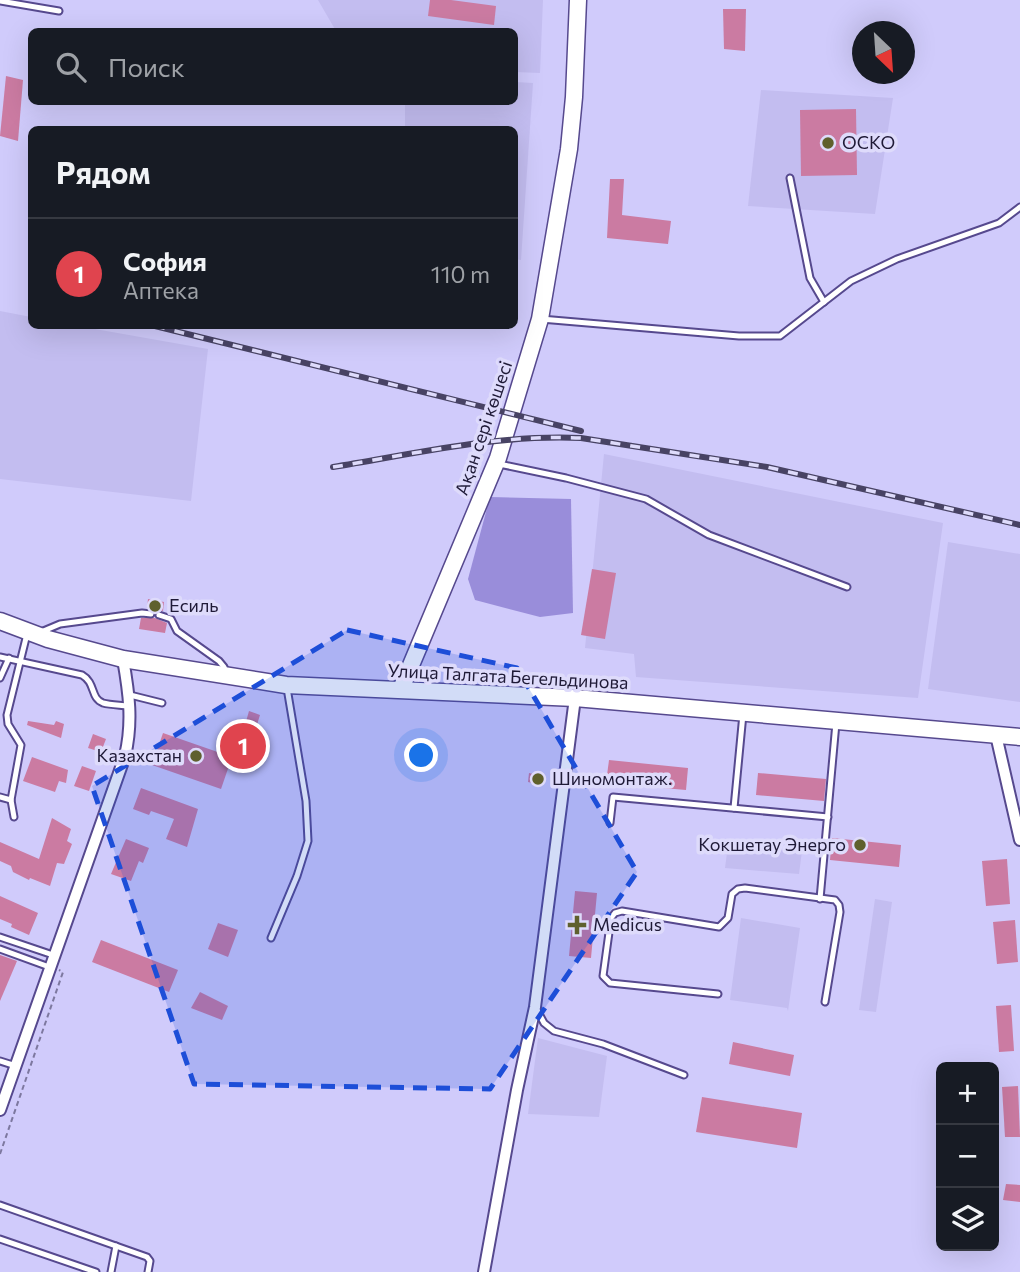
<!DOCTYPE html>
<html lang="ru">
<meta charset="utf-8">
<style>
body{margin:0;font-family:Commissioner,sans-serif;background:#20242c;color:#f1f3f6}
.controls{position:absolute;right:21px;bottom:21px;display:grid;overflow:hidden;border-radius:10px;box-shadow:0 7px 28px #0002}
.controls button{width:63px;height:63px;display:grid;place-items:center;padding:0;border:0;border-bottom:2px solid #363941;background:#171b24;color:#f1f3f6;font:35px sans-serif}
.compass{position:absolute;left:852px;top:21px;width:63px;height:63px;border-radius:50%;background:#171b24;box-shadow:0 7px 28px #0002;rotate:155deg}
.you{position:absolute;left:422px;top:756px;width:24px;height:24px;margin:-18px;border:5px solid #fff;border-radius:50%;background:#1a73e8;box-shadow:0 0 0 10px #1a73e833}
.badge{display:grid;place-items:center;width:46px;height:46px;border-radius:50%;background:#b45309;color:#fff;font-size:23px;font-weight:700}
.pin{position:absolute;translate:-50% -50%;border:4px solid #fff;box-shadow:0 2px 7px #0006}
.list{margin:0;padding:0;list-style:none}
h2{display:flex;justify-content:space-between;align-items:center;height:91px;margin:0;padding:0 28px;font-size:30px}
h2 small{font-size:23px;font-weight:400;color:#9ea1a6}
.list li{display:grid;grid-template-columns:46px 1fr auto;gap:21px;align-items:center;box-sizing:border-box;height:112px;padding:0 28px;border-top:2px solid #363941}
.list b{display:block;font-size:26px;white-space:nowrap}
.list p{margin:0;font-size:23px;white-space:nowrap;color:#9ea1a6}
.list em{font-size:23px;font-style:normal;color:#9ea1a6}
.icon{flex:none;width:38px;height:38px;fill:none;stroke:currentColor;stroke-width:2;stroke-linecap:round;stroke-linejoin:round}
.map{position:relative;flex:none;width:1020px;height:1272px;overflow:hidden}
.search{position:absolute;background:#171b24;box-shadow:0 7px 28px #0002;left:28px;top:28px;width:490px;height:77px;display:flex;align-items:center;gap:18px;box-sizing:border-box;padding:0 24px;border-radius:10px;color:#9ea1a6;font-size:26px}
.panel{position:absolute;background:#171b24;box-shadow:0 7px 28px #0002;left:28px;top:126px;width:490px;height:203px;border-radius:10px}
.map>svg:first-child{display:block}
.built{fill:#c3bdf0}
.forest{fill:#998dda}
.building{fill:#cb7ba2}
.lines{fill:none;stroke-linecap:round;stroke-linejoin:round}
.lane-casing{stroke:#56498e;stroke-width:9}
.street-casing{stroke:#56498e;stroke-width:14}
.secondary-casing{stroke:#56498e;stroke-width:19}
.path{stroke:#7d789f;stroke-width:2;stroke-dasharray:5 3.5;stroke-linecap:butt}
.lane{stroke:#fff;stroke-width:5}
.street{stroke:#fff;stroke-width:10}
.secondary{stroke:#fff;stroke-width:16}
.rail-casing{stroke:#484364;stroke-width:6}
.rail{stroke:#dedbfb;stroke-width:3.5;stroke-dasharray:10;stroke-linecap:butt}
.marked{fill:#1d4ed8;fill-opacity:0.2;stroke:#1d4ed8;stroke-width:5;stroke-dasharray:14 9;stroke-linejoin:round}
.poi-dot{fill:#5f602d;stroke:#dedbfb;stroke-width:2.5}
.labels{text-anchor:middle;stroke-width:7;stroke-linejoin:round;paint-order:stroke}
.poi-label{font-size:18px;fill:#1f1a37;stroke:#dedbfb;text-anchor:start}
.street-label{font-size:18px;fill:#1f1a37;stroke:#dedbfb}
</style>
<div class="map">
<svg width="1020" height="1272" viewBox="0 0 1020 1272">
<rect width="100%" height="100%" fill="#d0cbfb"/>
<g class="built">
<polygon points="318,0 543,0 540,73 515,72 514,32 336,31"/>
<polygon points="515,82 533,83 521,260 514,259 514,130 405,129 405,102 514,102"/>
<polygon points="761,90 893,98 875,214 748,206"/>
<polygon points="0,311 31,317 32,326 78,326 208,349 191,501 0,479"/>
<polygon points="604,454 943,523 918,698 636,677 634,654 585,648"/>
<polygon points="948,542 1020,554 1020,702 928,689"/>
<polygon points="728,845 802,851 799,874 725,868"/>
<polygon points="875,899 892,902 876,1012 859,1010"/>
<polygon points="741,918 800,928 788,1011 787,1008 730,1000"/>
<polygon points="538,1038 607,1056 599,1117 528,1114"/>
</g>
<polygon class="forest" points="490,497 571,499 573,613 540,617 475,600 468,579"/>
<g class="building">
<polygon points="430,0 451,0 496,6 494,25 428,16"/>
<polygon points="723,9 746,9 745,51 724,49"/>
<polygon points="6,76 23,80 18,141 0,136"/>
<polygon points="856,109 857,175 801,176 800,110"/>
<polygon points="610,179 624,179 622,215 671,221 668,244 607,238"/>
<polygon points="592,569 616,573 605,639 581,635"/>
<polygon points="148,599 164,602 163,611 147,608"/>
<polygon points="141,618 155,618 167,623 165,633 139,629"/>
<polygon points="249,711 260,715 248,754 237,753"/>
<polygon points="28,721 54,725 56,721 64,724 61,738 27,725"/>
<polygon points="163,733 232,757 221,789 152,765"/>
<polygon points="93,734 106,739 101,752 88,748"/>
<polygon points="32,757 68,770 66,783 59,781 55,792 23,781"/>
<polygon points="609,760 688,768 686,790 606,783"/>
<polygon points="82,766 96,771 89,791 74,786"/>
<polygon points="529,773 542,776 540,785 528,782"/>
<polygon points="758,773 826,779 824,801 756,795"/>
<polygon points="141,788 198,809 187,847 166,839 174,819 151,811 149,815 133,809"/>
<polygon points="52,818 71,829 67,841 72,844 64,864 57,863 50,886 30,878 29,880 13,872 11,866 0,861 0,842 39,859"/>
<polygon points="832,838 901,845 899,867 830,860"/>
<polygon points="126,839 149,848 143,863 139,861 131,881 111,874"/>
<polygon points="1007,859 1010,904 986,906 982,861"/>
<polygon points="575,891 597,893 591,958 569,956"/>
<polygon points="0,896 38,913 29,935 11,927 12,924 0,919"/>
<polygon points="1015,920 1018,962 997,964 993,922"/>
<polygon points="218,923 238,930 228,957 208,949"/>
<polygon points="101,940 178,970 169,992 92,962"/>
<polygon points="0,955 17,961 0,1001"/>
<polygon points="200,992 228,1006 222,1020 191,1008"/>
<polygon points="1011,1005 1014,1051 999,1052 996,1006"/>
<polygon points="733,1042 794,1055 790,1076 729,1064"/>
<polygon points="1018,1086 1020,1137 1005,1137 1002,1087"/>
<polygon points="702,1097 802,1113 797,1148 696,1132"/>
<polygon points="1006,1184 1020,1185 1020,1202 1003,1200"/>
</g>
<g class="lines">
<defs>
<g id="lane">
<polyline points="0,1 59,11"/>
<polyline points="790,178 810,278 824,302"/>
<polyline points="541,319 739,336 780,336 851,281 897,259 999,223 1020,207"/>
<polyline points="499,464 566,478 646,499 709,535 847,587"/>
<polyline points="159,615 171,619 177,631 219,661 224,667 226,673"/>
<polyline points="41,632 60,624 142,613 151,614"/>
<path d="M0 657 82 675C96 683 90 698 103 703 110 705 120 705 128 706"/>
<polyline points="0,678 9,658"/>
<polyline points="130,695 162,703"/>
<polyline points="0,797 11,800"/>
<polyline points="734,808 743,714"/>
<polyline points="14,817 11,800 21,745 8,724 7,715 27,634"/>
<polyline points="610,823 613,797 828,817"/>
<polyline points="820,899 836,723"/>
<polyline points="0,937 56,956"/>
<polyline points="271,938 297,876 308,841 306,801 287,688"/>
<polyline points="0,949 52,968"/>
<polyline points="718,994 610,983 603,976 611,918 615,913 622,911 719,927 728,918 732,894 738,889 745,888 835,900 839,905 840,912 825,1002"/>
<polyline points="537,1010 544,1023 554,1031 603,1044 684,1075"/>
<polyline points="0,1061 16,1066"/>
<polyline points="0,1205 147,1257 150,1261 148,1272"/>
<polyline points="0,1239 96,1272"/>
<polyline points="111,1272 116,1246"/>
</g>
<g id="street">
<polyline points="996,735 1020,840"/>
<path d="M0 1110 125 756C133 722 129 693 123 659"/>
<polyline points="484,1272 517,1090 535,1007 575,698"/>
</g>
<g id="secondary">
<polyline points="0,621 48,639 123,659 286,685 575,698 1020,737"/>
<polyline points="401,689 498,458 540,319 569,149 574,97 578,0"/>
</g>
</defs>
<use href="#lane" class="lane-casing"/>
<use href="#street" class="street-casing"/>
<use href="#secondary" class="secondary-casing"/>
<polyline class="path" points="0,1154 63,972 59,970"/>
<use href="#lane" class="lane"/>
<use href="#street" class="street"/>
<use href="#secondary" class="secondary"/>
<defs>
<g id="rail">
<polyline points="155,326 581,431"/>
<path d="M333 467C414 454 498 434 581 438L767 467 1020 525"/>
</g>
</defs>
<use href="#rail" class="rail-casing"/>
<use href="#rail" class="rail"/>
</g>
<path class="marked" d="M347 630 517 668 637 872 490 1089 194 1084 92 786Z"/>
<g class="poi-dot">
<circle cx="828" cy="143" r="7"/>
<circle cx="155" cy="606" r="7"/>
<circle cx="196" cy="756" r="7"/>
<circle cx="538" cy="779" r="7"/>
<circle cx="860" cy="845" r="7"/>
<path d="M573.5 914.5h7v7h7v7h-7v7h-7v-7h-7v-7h7z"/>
</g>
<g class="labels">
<g class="poi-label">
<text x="842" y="149">ОСКО</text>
<text x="169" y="612">Есиль</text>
<text x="182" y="762" text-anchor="end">Казахстан</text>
<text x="552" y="785">Шиномонтаж.</text>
<text x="846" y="851" text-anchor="end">Кокшетау Энерго</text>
<text x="593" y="931">Medicus</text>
</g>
<g class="street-label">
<text transform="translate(484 428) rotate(-71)" y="6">Ақан сері көшесі</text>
<text transform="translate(508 677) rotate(3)" y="6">Улица Талгата Бегельдинова</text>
</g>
</g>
</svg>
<div class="controls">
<button>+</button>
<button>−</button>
<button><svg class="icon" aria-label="layers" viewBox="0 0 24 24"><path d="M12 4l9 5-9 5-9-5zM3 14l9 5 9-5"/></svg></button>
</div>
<svg class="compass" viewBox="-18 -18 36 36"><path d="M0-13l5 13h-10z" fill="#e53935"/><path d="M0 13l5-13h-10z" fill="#9ea1a6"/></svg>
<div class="you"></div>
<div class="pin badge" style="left:243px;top:746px;background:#e0444e">1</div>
<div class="search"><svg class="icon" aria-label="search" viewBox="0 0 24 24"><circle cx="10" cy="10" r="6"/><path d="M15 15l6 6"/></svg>Поиск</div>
<section class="panel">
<h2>Рядом<small></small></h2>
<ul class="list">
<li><span class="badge" style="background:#e0444e">1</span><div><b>София</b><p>Аптека</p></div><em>110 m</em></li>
</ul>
</section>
</div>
